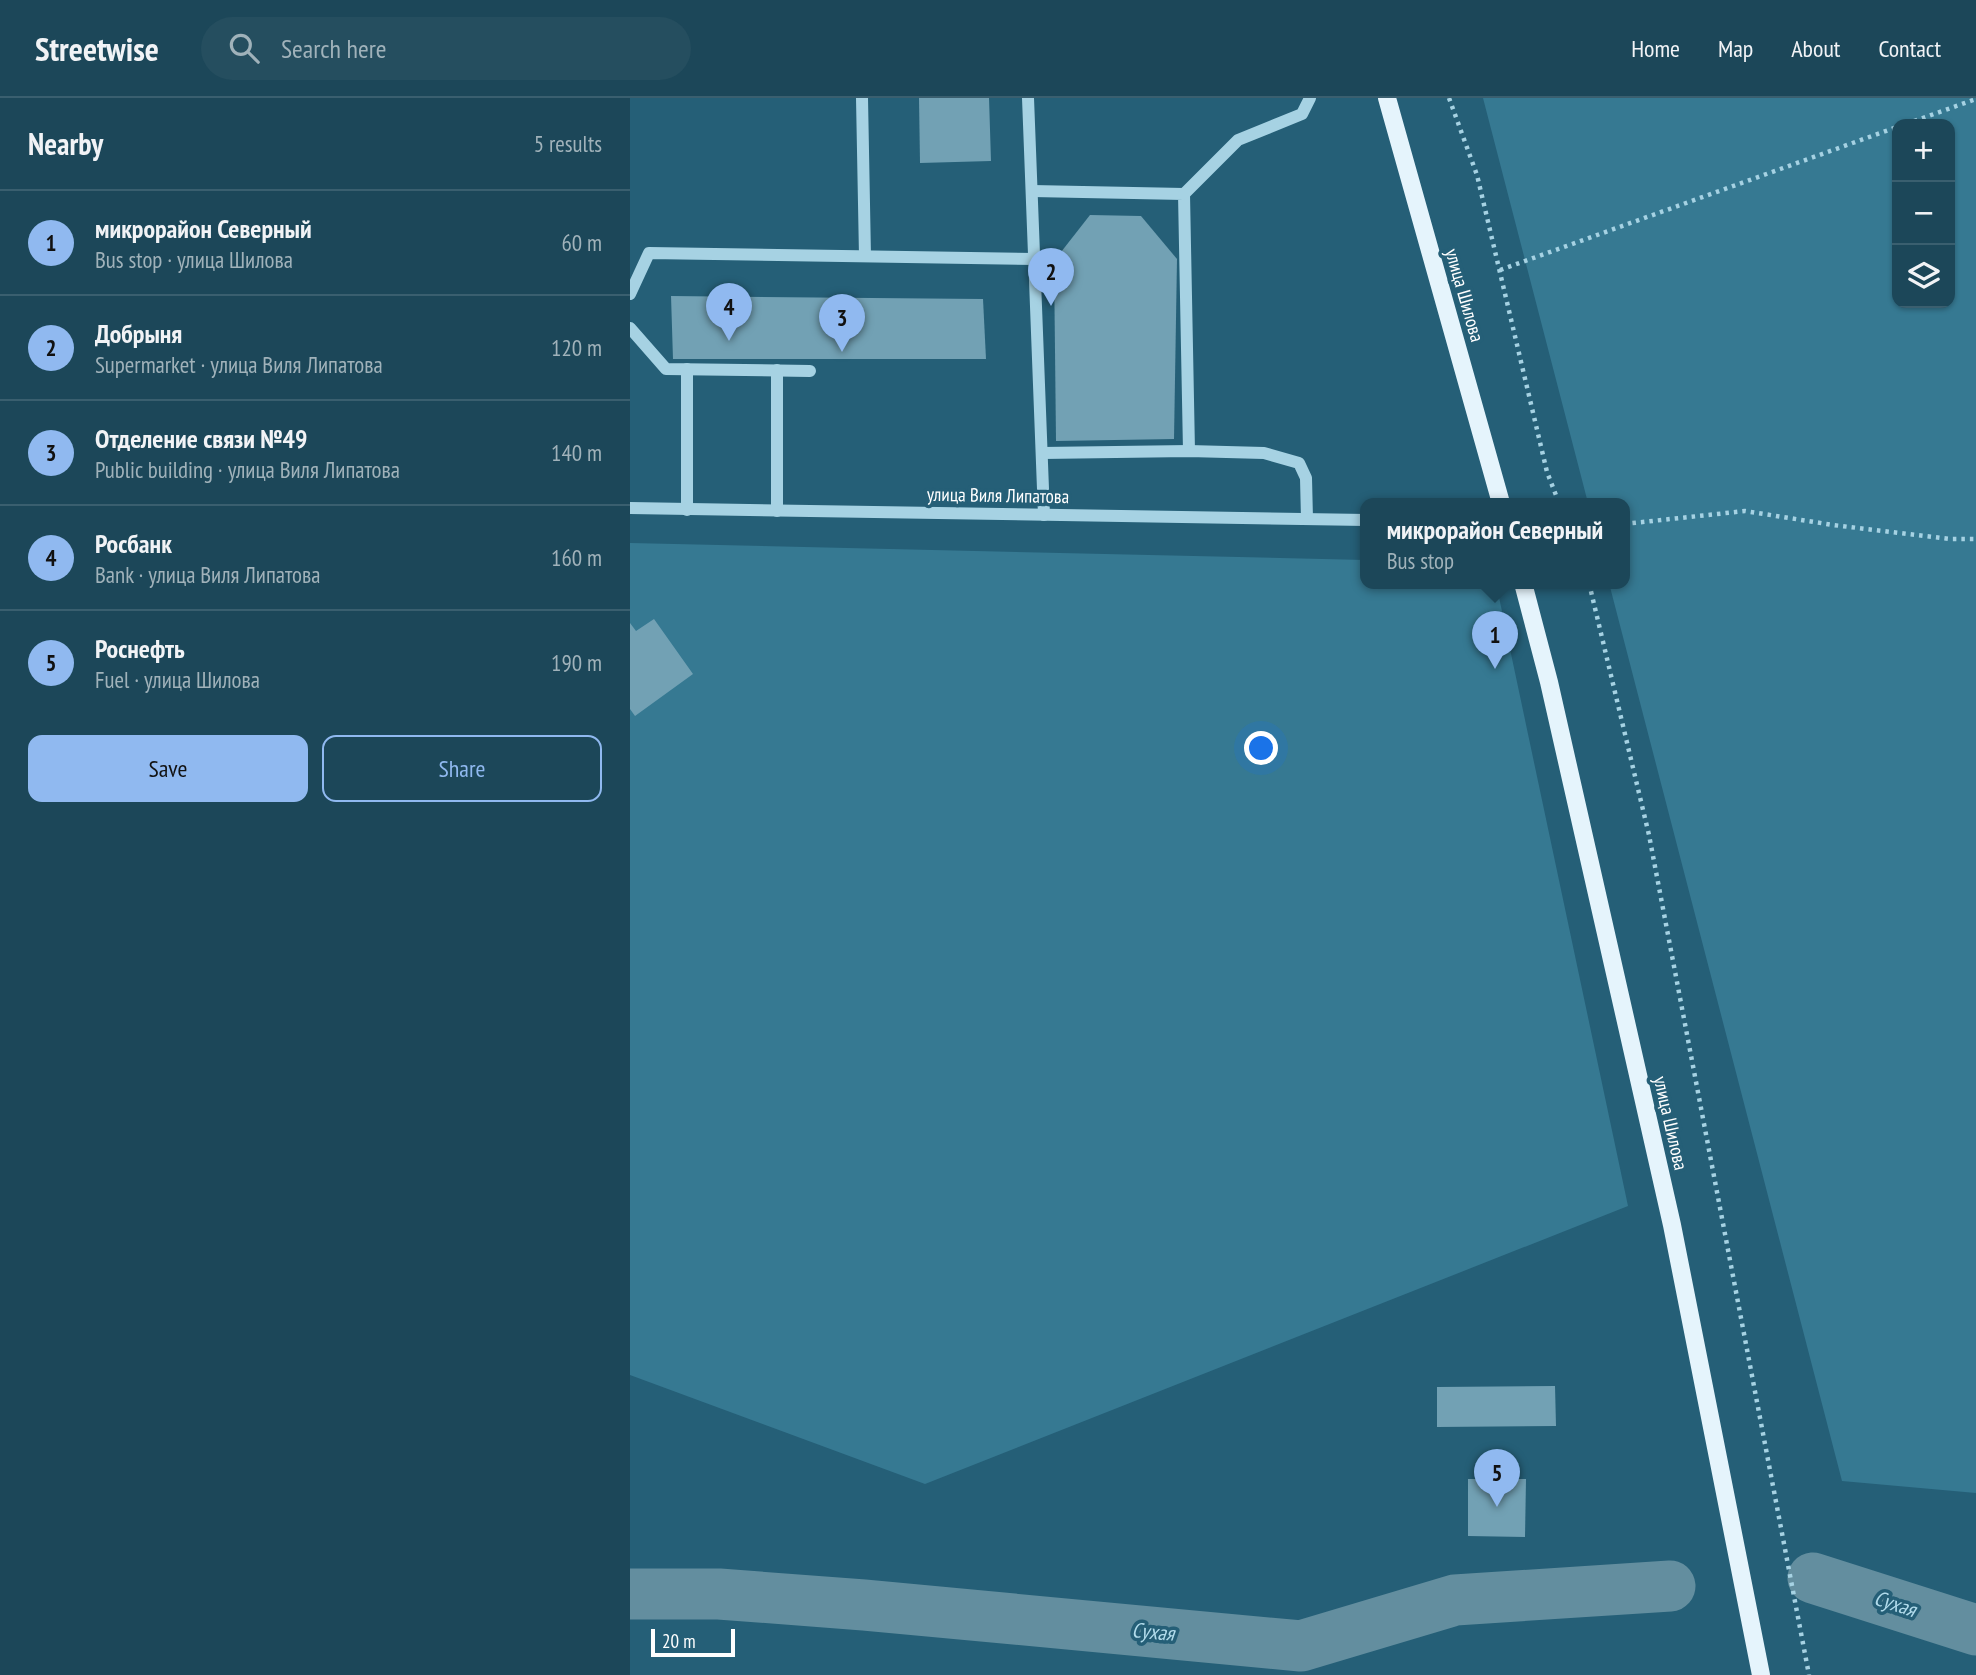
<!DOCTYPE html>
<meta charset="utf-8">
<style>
body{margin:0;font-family:"PT Sans Narrow",sans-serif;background:#254e5f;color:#f1f3f6}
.controls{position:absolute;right:21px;top:21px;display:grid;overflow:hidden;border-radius:14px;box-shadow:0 2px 5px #0004}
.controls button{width:63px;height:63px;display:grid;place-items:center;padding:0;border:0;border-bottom:2px solid #3a5f6f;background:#1c4759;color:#f1f3f6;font:35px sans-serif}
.scale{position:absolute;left:21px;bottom:18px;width:84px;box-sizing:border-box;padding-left:7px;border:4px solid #fff;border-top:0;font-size:19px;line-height:24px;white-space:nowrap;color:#fff;-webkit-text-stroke:5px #255f77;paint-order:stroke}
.you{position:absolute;left:632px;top:651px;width:24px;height:24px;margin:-18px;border:5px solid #fff;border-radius:50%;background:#1a73e8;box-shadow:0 0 0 10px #1a73e833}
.badge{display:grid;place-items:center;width:46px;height:46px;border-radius:50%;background:#90b9f0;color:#111;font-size:23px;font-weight:700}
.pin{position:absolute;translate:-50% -58px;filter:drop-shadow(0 2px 4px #0008)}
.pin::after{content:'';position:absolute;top:37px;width:24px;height:21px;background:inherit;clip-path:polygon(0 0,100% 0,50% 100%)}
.popup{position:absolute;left:730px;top:400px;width:270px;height:91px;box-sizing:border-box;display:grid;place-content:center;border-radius:14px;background:#1c4759;filter:drop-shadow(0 2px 5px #0005);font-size:23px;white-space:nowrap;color:#a0b2ba}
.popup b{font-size:26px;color:#f1f3f6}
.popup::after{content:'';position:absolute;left:50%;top:100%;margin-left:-14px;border:14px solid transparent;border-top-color:#1c4759}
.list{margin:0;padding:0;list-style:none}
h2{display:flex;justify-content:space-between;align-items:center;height:91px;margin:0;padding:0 28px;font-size:30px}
h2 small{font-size:23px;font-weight:400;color:#a0b2ba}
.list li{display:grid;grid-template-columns:46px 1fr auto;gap:21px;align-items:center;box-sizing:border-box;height:105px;padding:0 28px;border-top:2px solid #3a5f6f}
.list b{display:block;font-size:26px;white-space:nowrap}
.list p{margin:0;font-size:23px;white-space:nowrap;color:#a0b2ba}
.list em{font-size:23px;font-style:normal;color:#a0b2ba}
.actions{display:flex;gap:14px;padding:21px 28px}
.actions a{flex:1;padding:16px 0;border:2px solid #90b9f0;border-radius:14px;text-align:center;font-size:24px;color:#90b9f0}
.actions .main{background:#90b9f0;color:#111}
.icon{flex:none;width:38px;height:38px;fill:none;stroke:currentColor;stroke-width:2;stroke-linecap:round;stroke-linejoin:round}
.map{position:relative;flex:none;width:1346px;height:1577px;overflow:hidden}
header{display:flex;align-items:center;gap:42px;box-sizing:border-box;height:98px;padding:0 35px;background:#1c4759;border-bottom:2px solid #3a5f6f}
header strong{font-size:33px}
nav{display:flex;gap:38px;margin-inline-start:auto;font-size:24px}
.search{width:490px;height:63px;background:#254e5f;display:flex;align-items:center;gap:18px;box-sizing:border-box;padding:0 24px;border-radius:38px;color:#a0b2ba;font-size:26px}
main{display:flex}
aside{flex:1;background:#1c4759}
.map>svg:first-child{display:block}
.green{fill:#367992;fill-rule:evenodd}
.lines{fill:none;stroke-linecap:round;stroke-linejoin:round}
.river{stroke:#638e9f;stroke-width:51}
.building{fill:#72a1b4}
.path{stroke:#a6d2e3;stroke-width:4.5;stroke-dasharray:3.5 5;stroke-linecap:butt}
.minor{stroke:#a6d2e3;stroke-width:12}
.major{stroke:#e5f4fc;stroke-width:18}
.labels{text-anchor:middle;stroke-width:7;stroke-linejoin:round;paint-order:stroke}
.street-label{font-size:19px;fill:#fff;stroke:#255f77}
.water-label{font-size:21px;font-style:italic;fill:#b1dbeb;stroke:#255f77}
</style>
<header>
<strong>Streetwise</strong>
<div class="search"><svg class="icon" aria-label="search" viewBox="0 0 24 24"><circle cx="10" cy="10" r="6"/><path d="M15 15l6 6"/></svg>Search here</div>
<nav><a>Home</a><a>Map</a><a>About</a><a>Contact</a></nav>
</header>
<main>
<aside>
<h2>Nearby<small>5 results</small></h2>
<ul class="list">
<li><span class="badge">1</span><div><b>микрорайон Северный</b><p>Bus stop · улица Шилова</p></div><em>60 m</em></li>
<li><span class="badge">2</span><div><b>Добрыня</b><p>Supermarket · улица Виля Липатова</p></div><em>120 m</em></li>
<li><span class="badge">3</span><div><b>Отделение связи №49</b><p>Public building · улица Виля Липатова</p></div><em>140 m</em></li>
<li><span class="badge">4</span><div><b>Росбанк</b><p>Bank · улица Виля Липатова</p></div><em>160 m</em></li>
<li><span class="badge">5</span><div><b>Роснефть</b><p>Fuel · улица Шилова</p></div><em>190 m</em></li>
</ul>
<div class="actions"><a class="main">Save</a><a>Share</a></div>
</aside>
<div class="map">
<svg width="1346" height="1577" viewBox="0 0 1346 1577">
<rect width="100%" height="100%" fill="#255f77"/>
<g class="green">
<path d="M853 0H1346V1395L1212 1383 979 485H994V405H958ZM1267 26H1320V205H1267Z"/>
<polygon points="0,445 735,462 736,485 866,485 998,1108 295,1386 0,1277"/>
</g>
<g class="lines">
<g class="river">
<polyline points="1183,1480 1346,1532"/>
<polyline points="0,1496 89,1496 234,1507 671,1548 825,1502 1040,1488"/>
</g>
</g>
<g class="building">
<polygon points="289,0 359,0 361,63 290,65"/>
<polygon points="460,117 511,118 547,161 544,341 426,343 424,163"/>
<polygon points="41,198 353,201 356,261 43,261"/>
<polygon points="24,521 63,576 5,618 0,611 0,525 6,533"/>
<polygon points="925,1288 926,1328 807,1329 807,1289"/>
<polygon points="838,1381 896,1381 895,1439 838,1438"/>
</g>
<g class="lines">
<g class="path">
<polyline points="819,0 847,77 917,374 929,405"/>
<polyline points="1276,26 1346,1"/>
<polyline points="870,172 1267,29"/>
<polyline points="994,426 1115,413 1203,427 1320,441 1346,441"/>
<polyline points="959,485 1019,737 1179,1577"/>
</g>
<g class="minor">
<polyline points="232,0 235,158"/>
<polyline points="398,0 414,417"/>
<polyline points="402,93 554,96 559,353"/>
<polyline points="554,96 608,42 672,16 680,0"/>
<polyline points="0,196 19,155 405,161"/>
<polyline points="0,230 36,271 180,273"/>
<polyline points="57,271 57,412"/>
<polyline points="147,272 147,413"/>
<polyline points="412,355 559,353 634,355 669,365 676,380 677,421"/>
<polyline points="0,410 736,422"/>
</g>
<g class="major">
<polyline points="757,0 871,405"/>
<polyline points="893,485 919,584 1042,1127 1131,1577"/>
</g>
</g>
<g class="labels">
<g class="street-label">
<text transform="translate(835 197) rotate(74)" y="7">улица Шилова</text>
<text transform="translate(368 397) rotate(1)" y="7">улица Виля Липатова</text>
<text transform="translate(1041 1025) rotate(77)" y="7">улица Шилова</text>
</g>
<g class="water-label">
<text transform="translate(1265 1506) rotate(18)" y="7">Сухая</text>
<text transform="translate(523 1534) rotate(5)" y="7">Сухая</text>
</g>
</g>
</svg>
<div class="controls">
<button>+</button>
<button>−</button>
<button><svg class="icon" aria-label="layers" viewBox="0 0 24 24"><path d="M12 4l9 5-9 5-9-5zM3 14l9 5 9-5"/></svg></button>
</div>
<div class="scale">20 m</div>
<div class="you"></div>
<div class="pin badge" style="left:865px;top:571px">1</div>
<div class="popup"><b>микрорайон Северный</b>Bus stop</div>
<div class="pin badge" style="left:421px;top:208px">2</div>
<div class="pin badge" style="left:212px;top:254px">3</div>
<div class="pin badge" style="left:99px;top:243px">4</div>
<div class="pin badge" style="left:867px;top:1409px">5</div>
</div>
</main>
